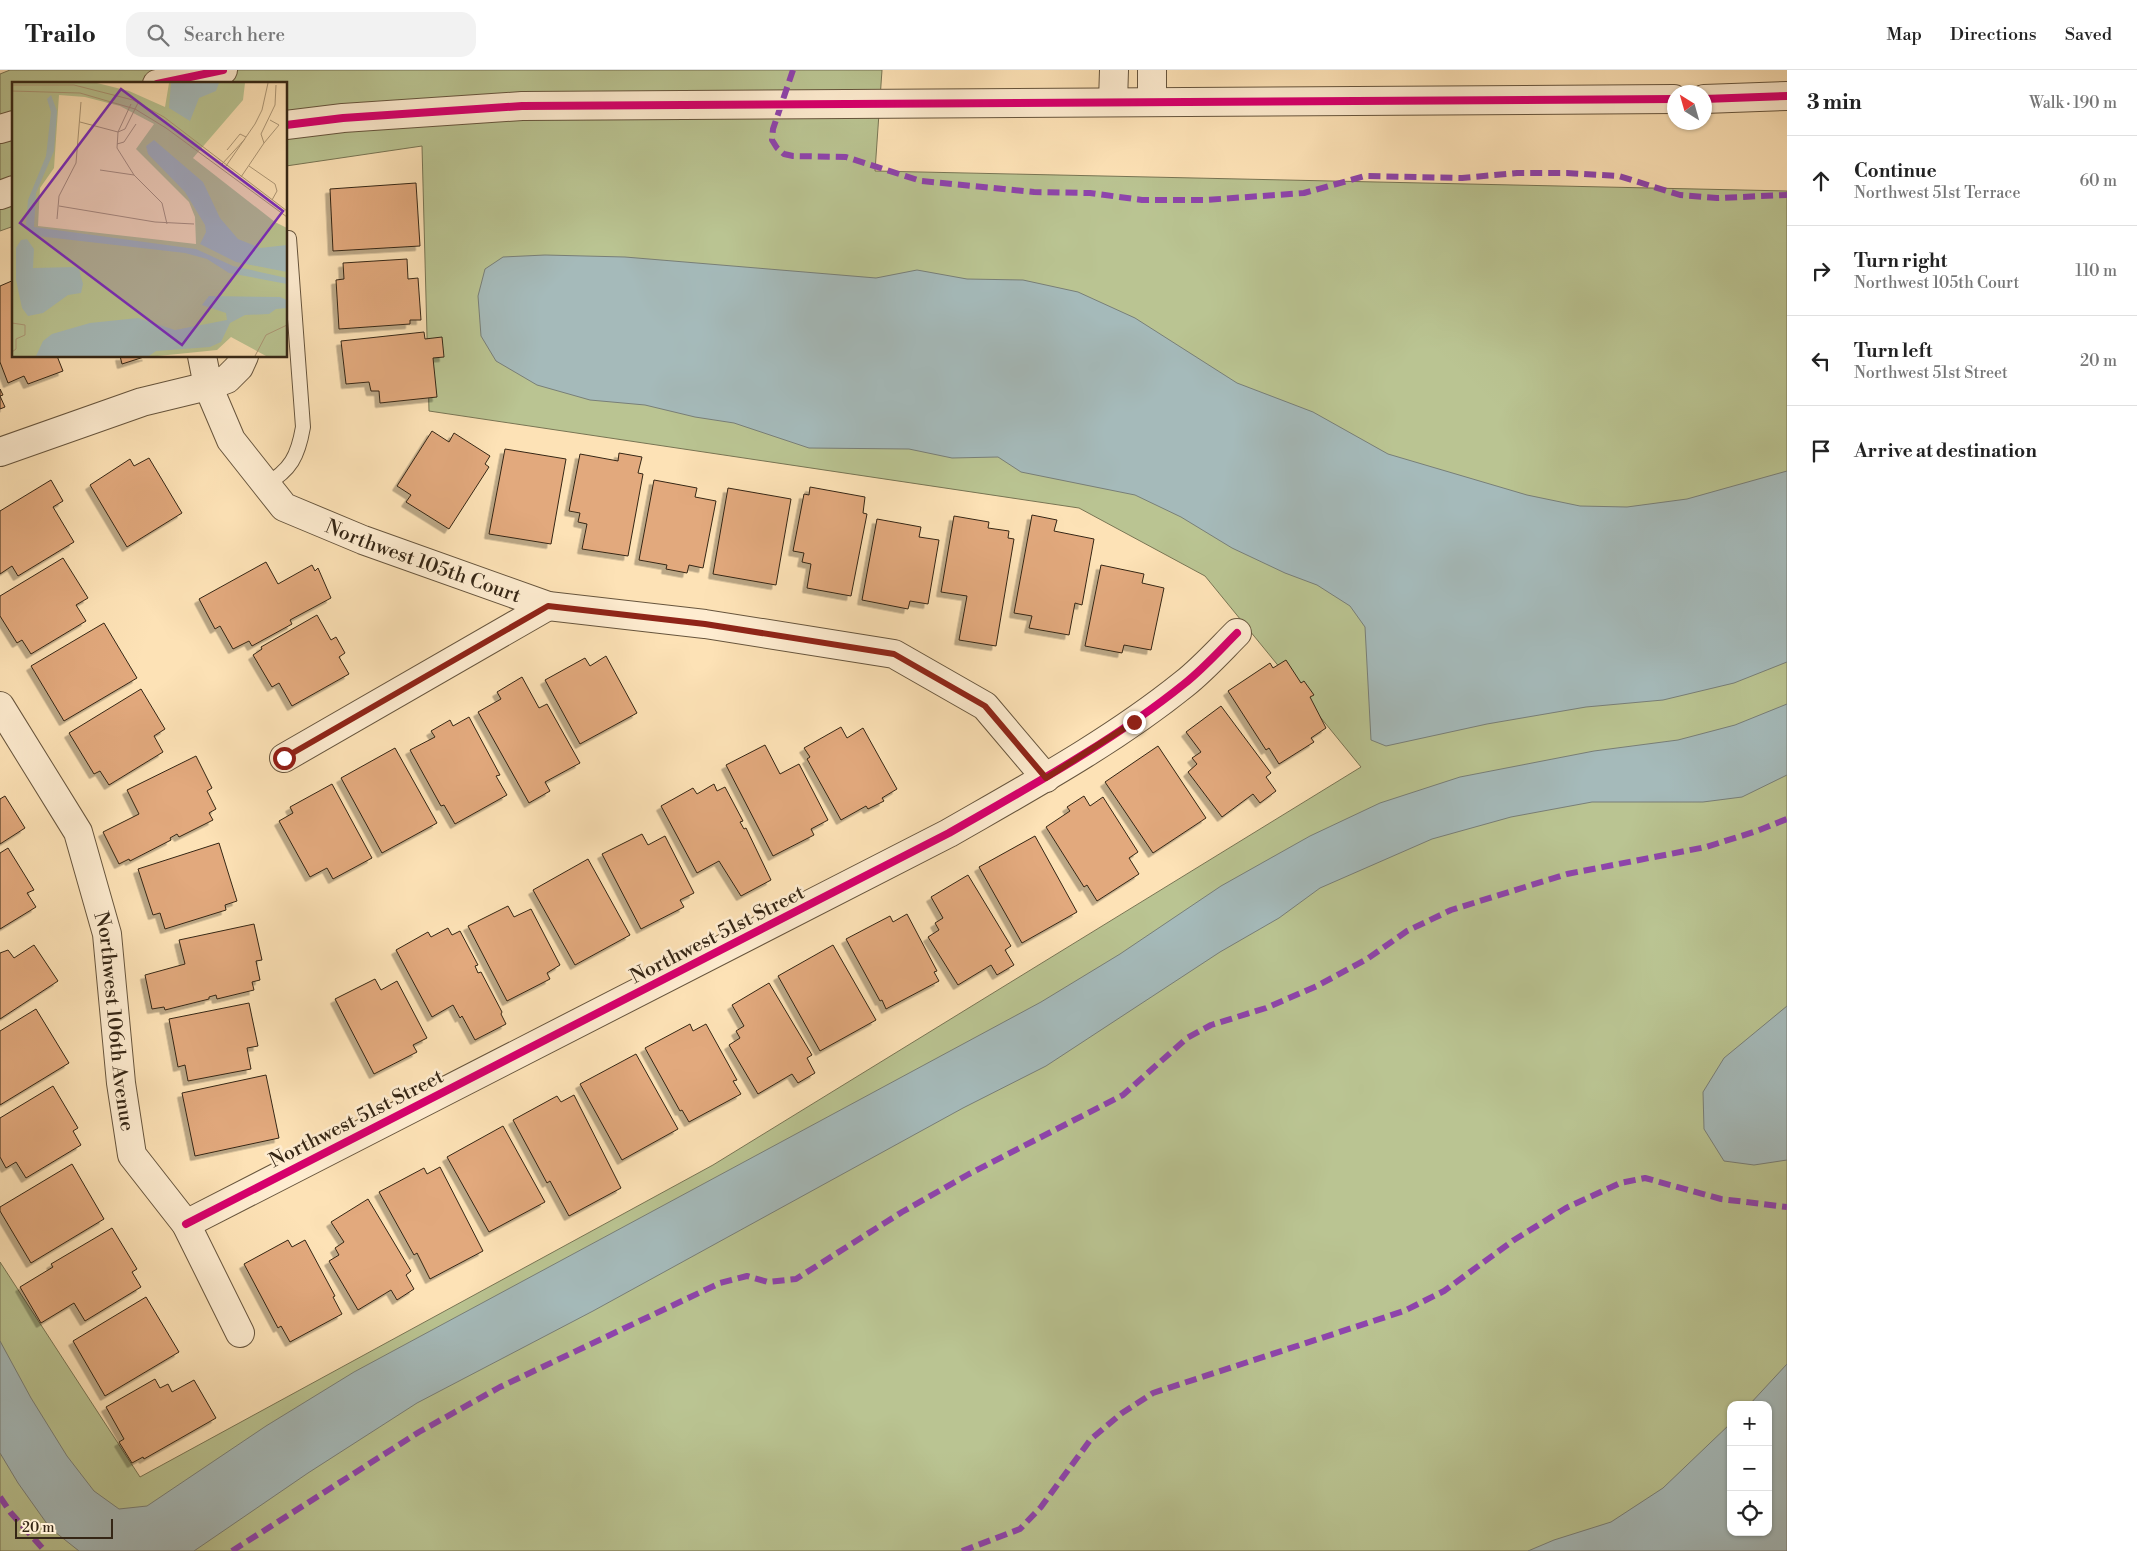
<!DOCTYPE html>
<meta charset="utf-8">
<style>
body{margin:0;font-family:"Libre Bodoni",serif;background:#f2f2f2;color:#222}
.controls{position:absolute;right:15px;bottom:15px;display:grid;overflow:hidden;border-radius:10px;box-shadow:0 1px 4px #0004}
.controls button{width:45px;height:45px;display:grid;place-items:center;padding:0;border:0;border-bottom:1px solid #e0e0e0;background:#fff;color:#222;font:25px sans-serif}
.compass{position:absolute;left:1667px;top:15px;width:45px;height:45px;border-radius:50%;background:#fff;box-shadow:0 1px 4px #0004;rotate:323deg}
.scale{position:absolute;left:15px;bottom:12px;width:98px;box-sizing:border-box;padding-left:5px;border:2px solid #352615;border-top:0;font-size:14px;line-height:18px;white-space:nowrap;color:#352615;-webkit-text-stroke:4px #feecd0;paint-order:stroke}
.stop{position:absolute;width:15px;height:15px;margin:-11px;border:4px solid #8f2418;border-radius:50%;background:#fff}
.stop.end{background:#8f2418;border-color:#fff;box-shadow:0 1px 5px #0008}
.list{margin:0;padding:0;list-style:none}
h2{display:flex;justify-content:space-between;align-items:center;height:65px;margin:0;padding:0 20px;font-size:21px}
h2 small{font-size:16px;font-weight:400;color:#767676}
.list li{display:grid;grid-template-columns:32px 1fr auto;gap:15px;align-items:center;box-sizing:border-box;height:90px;padding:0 20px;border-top:1px solid #e0e0e0}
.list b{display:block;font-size:19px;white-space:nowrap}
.list p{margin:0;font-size:16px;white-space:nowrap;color:#767676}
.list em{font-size:16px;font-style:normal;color:#767676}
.icon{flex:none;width:28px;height:28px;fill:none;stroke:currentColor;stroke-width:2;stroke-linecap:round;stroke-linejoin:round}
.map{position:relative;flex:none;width:1787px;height:1481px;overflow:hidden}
header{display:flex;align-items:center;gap:30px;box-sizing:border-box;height:70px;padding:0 25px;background:#fff;border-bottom:1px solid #e0e0e0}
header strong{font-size:24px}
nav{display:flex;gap:28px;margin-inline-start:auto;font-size:18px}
.search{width:350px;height:45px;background:#f2f2f2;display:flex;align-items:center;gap:12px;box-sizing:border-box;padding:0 18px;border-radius:15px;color:#767676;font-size:19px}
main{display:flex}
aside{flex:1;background:#fff}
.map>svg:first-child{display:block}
.green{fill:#bac492;stroke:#787554;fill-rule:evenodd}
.water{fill:#a5baba;stroke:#787f78}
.building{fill:#e2a97d;stroke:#352615;filter:url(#shadow)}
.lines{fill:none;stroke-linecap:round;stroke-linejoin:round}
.service-casing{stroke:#67553d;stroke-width:16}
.minor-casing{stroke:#67553d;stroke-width:30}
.tertiary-casing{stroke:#67553d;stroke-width:30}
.service{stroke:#feecd0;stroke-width:14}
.minor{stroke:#feecd0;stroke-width:28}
.tertiary{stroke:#feecd0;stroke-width:28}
.quiet{stroke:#8e44ad;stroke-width:6;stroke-dasharray:12 6;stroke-linecap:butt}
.cycleway-casing{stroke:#feecd0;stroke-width:11}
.cycleway{stroke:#d6006c;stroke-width:8}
.route{stroke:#8f2418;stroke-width:6}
.labels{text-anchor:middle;stroke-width:5;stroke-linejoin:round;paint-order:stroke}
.street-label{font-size:20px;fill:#352615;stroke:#feecd0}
.inset-road{fill:none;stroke:#ad9776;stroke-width:1}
.view{fill:#7b2cbf;fill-opacity:0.15;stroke:#7b2cbf;stroke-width:2.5}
.inset-edge{fill:none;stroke:#352615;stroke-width:2.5}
</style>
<header>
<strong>Trailo</strong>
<div class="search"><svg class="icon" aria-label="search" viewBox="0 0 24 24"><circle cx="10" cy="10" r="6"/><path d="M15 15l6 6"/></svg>Search here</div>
<nav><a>Map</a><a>Directions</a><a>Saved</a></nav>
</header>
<main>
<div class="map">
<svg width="1787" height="1481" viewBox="0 0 1787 1481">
<defs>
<filter id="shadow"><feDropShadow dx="-4.5" dy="4.5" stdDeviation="0" flood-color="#0004"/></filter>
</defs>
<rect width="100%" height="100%" fill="#fde2b6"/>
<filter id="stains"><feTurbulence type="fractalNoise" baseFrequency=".004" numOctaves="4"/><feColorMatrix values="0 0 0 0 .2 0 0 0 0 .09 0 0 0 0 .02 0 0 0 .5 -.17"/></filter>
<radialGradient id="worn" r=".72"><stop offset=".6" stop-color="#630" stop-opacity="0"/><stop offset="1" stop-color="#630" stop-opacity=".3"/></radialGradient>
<path class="green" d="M10 0H882L875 101 1787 121V1481H0V1192L140 1407 713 1095 1361 697 1205 506 1079 438 429 341 422 76 286 96V14H14V156L0 161V4ZM1731 1335H1768V1462H1731Z"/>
<g class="water">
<polygon points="545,185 625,187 876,208 917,200 967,209 1023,210 1078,222 1135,248 1237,313 1313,342 1388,384 1527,425 1580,436 1627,437 1687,429 1787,401 1787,592 1734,613 1663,630 1586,637 1487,654 1386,676 1371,670 1365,557 1350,536 1317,515 1285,503 1232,478 1181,447 1135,425 1021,402 998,387 952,388 909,379 809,378 734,353 695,347 645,335 590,330 537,315 496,291 481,266 478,226 485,199 503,187"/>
<polygon points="1787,634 1787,705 1742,727 1703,732 1592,732 1511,747 1432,769 1320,818 1279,848 1220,882 1046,996 963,1038 593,1241 417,1333 308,1403 194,1481 79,1481 50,1458 18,1413 0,1383 0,1271 31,1328 67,1386 94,1421 119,1439 147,1436 266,1356 354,1302 1041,932 1120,884 1221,816 1310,766 1380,733 1460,707 1594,681 1678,670 1735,655"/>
<polygon points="1787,936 1787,1090 1754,1095 1724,1091 1704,1059 1703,1022 1724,988"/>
<polygon points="1787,1294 1787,1481 1528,1481 1554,1470 1611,1452 1663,1418 1731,1353 1731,1462 1768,1462 1768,1335 1749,1335"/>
</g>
<g class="building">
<polygon points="416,113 420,176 333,181 330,119"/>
<polygon points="407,189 408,209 418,208 421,250 410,250 410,254 339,259 336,210 344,209 343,193"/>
<polygon points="14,210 14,286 57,286 63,301 28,314 24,306 8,313 0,292 0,216"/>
<polygon points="424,262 425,269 442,267 444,287 433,288 437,327 380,333 379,321 371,321 369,312 346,314 341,271"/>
<polygon points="120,286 147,286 122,294"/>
<polygon points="0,319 3,325 0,326 5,337 0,339"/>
<polygon points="432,361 449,372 454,363 490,386 485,394 489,397 449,459 406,432 411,425 397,416"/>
<polygon points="505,379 566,389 551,474 489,464"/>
<polygon points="619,383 642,387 638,403 643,404 628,486 582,479 587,454 578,452 580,443 569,441 580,384 618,391"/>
<polygon points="149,388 182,443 127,477 90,415 130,389 134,396"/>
<polygon points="51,410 63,431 53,437 74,472 18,506 12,496 0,504 0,441"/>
<polygon points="654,410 697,418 695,427 716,431 703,498 689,495 687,503 666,499 667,495 639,490"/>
<polygon points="810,417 865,427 863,443 867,444 851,526 807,518 811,494 802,492 804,483 793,481 804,424 809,425"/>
<polygon points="728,418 791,429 776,515 713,504"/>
<polygon points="1032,445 1057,450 1054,461 1094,469 1082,535 1075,533 1069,565 1029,558 1032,546 1014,543"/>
<polygon points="954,446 989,452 988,458 1009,461 1008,468 1014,469 996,576 959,570 967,526 941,522"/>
<polygon points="877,449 921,457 919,467 939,470 928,534 910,531 908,539 862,530"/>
<polygon points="63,488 88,528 76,535 86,551 31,584 22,570 17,573 0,546 0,526"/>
<polygon points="266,492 278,514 312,495 315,501 318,498 331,528 290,550 292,554 252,576 249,571 233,579 220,556 215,559 199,529"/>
<polygon points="1101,495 1144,504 1142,513 1164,518 1151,580 1124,575 1122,583 1085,576"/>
<polygon points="317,545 331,570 336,567 345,583 339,587 349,604 292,636 279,613 272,617 253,585 262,579 261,577"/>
<polygon points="104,553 137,608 64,651 31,596"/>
<polygon points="606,586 637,643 580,674 545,610 585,588 590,596"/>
<polygon points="1286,590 1301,613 1304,611 1314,625 1310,627 1326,658 1311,668 1314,672 1279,694 1269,678 1266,680 1228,621 1270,593 1273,598"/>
<polygon points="522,607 539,638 547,634 580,693 545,712 550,721 529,733 478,642 501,629 497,622"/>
<polygon points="141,619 165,659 154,666 163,682 109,715 100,701 94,704 69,663"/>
<polygon points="1221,636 1271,703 1266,707 1276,721 1260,733 1253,724 1222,747 1188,702 1197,694 1192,688 1201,682 1186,662"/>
<polygon points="469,647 500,705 496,706 507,725 455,754 444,735 441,736 410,680 435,667 431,661 450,650 453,656"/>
<polygon points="841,657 847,668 863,658 897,719 882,728 884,731 868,739 866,736 841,750 807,689 810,687 804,678"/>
<polygon points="765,675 780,704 799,694 828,750 811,759 814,765 773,786 726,695"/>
<polygon points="1158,676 1206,748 1153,783 1105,712"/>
<polygon points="395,678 437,753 382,783 341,708"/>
<polygon points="196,686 212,718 207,721 216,739 209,743 213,750 179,767 177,764 170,768 171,770 130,791 129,789 119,794 103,762 139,744 127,720"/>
<polygon points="332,714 372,788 333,809 327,798 310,807 279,751 293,743 290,737"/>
<polygon points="714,714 717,721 725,717 743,751 740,752 744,759 746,758 771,810 741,826 719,791 697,803 661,736 693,718 697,724"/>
<polygon points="5,726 25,758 0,774 0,729"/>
<polygon points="1084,726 1090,736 1103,727 1138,782 1129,788 1139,804 1097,831 1087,815 1084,817 1046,757 1070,741 1067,737"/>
<polygon points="642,764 648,775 665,766 694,823 680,830 684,837 641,859 602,784"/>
<polygon points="1035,766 1077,842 1022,873 979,797"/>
<polygon points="219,773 237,831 225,835 226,840 165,859 160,843 153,845 138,799"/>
<polygon points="8,778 34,820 27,823 36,837 0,859 0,783"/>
<polygon points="588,789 630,865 575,895 533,820"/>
<polygon points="968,805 1011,876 1005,880 1014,895 997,905 991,895 958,915 928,867 939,860 935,853 943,848 931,827"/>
<polygon points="508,836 514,847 531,839 560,895 547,903 550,909 507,931 468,856"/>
<polygon points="907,844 937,901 934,902 939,911 886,939 882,930 880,931 846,869 890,846 893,852"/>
<polygon points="254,854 262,890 256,891 260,910 252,912 254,920 217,929 216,925 209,927 209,929 165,940 164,937 152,939 145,905 185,894 179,870"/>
<polygon points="448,858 452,865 460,861 478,895 475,896 478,903 481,902 502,942 501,944 506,954 475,970 462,946 460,948 453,935 432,947 396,880 428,862 431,867"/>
<polygon points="34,875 58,911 0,949 0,883 8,880 14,888"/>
<polygon points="833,875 876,950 820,981 778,906"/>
<polygon points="375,909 381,920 397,911 427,968 413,975 417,982 374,1004 335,929"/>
<polygon points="769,913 812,985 807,988 815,1003 798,1013 792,1004 758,1024 729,975 740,968 736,961 744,956 732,935"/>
<polygon points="249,933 258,976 247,978 251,999 188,1011 185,995 178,997 169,949"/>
<polygon points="36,939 69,993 0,1035 0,961"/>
<polygon points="690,954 693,961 706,954 737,1010 733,1011 741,1024 689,1052 682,1040 680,1041 645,978"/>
<polygon points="636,984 678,1059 622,1090 580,1014"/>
<polygon points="266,1005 279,1068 195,1086 182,1023"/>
<polygon points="53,1016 78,1058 73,1061 81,1075 26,1108 16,1092 6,1098 0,1087 0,1048"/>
<polygon points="574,1025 621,1118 569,1146 550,1111 547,1113 513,1050 557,1026 561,1032"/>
<polygon points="503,1056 545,1132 489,1162 447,1087"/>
<polygon points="72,1094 104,1149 31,1193 0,1141 0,1137"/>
<polygon points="440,1097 483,1181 430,1209 417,1183 414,1185 379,1122 424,1098 427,1104"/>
<polygon points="368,1129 411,1201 406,1205 414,1219 397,1230 391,1220 358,1240 329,1191 339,1185 335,1178 344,1172 331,1152"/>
<polygon points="112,1158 137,1199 132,1202 141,1217 85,1251 74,1233 41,1253 20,1217 53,1197 51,1194"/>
<polygon points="288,1170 292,1177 305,1170 335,1226 333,1227 342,1244 290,1272 281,1256 278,1258 244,1194"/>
<polygon points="146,1227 179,1282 105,1326 73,1271"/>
<polygon points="155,1309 160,1318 168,1314 172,1322 194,1310 216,1348 144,1389 143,1387 132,1393 119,1372 124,1369 106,1337"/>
</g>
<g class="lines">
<defs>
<path id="service" d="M265 415C291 400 298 386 303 357L289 168"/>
<g id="minor">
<polyline points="1152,0 1152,32"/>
<polyline points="1113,32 1114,0"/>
<path id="s1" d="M202 286 208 316 231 370 284 437 363 470 548 536 705 554 894 584 985 636 1046 708"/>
<polyline points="0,382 142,332 208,316 227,309 239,297 244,286"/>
<path id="s2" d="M0 636 78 762 107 864 121 1013 132 1085 186 1154 240 1263"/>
<polyline points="284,688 548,536"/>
<path d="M186 1154 949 763C1029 717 1112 672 1184 614 1203 599 1220 580 1237 563"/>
</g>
<g id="tertiary">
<polyline points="157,14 223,0"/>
<polyline points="1704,29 1787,26"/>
<polyline points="286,55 343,48 522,36 1674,29"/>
<polyline points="0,59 14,55"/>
<polyline points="0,125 14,120"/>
</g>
</defs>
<use href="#service" class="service-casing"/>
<use href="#minor" class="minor-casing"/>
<use href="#tertiary" class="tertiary-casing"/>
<use href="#service" class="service"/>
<use href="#minor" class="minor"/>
<use href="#tertiary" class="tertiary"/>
<g class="quiet">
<polyline points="793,0 773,59 772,70 777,78 784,84 793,86 846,87 921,111 1034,122 1090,123 1142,130 1205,130 1304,123 1365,106 1462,108 1517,103 1567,103 1619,106 1680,125 1717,128 1787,125"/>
<polyline points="0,1427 11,1443 45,1481"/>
<polyline points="232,1481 419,1362 500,1317 720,1213 747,1206 768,1212 796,1209 902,1142 969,1104 1123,1025 1187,968 1211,955 1266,938 1317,916 1367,889 1407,861 1451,840 1567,804 1706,777 1757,761 1787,749"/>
<polyline points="962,1481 1020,1459 1041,1437 1091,1369 1122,1343 1153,1323 1404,1241 1444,1221 1514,1170 1566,1138 1620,1113 1645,1108 1721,1129 1787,1137"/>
</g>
<defs>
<g id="cycleway">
<polyline points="157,14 223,0"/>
<polyline points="1704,29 1787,26"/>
<polyline points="286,55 343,48 522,36 1674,29"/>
<path d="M186 1154 949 763C1029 717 1112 672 1184 614 1203 599 1220 580 1237 563"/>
</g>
</defs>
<use href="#cycleway" class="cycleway-casing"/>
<use href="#cycleway" class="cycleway"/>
</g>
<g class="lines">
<polyline class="route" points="284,688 548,536 705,554 894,584 985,636 1046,708 1134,652"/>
</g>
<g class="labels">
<g class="street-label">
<text dy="7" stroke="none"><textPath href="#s1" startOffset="324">Northwest 105th Court</textPath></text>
<text transform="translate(717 864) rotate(-27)" y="7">Northwest 51st Street</text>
<text dy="7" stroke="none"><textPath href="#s2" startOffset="342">Northwest 106th Avenue</textPath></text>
<text transform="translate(356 1048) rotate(-27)" y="7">Northwest 51st Street</text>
</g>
</g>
<g transform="translate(12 12)">
<rect width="275" height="275" fill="#fde2b6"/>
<path d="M0 1H85L117 9 153 25 157 1H233L231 18 181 76 263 140 275 146V274H254L219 255 205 268 146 274H0ZM47 13 73 15 108 24 142 42 124 67 177 120 183 135 184 162 26 144 28 106 42 86Z" fill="#bac492" fill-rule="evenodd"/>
<path d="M159 1H207L204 9 187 16 178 39 157 26ZM39 13 45 29 42 69 24 111 22 145 184 167 221 184 275 196V202L217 191 195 177 173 171 25 154 17 150 14 142 16 118 34 74 39 30 35 17ZM142 58 191 100 208 136 226 157 248 166 275 163V190L224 180 188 162 194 150 193 143 173 110 136 72 134 64ZM15 157 22 167 21 186 63 185 67 187 71 202 69 211 56 213 31 231 16 234 10 226 4 198V166L9 158ZM197 214 268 215 275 218V226L264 227 257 232 233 233 218 241 209 260 198 265 144 269 137 274H24L31 259 40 252 78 241 126 236 163 248 215 238 214 231 190 223Z" fill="#a5baba"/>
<path class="inset-road" d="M0 3H62L121 18 152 35 275 129M0 9 68 11 123 27 154 46 275 135M119 22 106 50 105 66 122 93 150 121 155 142M68 40 106 50M106 50 113 47 126 21M252 61 267 43 258 38M105 62 112 60 124 42M215 68 228 52 234 55M210 82 233 57M214 84 243 42 250 28 256 1M237 84 263 102 265 109 260 118M88 88 122 93M229 95 252 61 249 52 263 23 264 3M47 124 143 140 182 142M45 137 47 114 64 81 69 20M0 241 13 243V253L4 257V267L0 270M243 274 254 253 275 243"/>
<path class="view" d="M109 7 271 129 170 263 8 141Z"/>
<rect width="275" height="275" class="inset-edge"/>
</g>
<rect width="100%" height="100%" filter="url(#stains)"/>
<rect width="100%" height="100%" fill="url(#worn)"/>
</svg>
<div class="controls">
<button>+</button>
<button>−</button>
<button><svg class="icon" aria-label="locate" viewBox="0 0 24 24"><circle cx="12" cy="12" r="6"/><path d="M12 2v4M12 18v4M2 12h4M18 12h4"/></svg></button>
</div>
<svg class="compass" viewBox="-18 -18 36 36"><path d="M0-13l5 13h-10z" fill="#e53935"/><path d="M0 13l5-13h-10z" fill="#767676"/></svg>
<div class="scale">20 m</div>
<div class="stop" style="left:284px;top:688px"></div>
<div class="stop end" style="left:1134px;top:652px"></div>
</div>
<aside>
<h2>3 min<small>Walk · 190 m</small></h2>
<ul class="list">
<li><svg class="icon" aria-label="ahead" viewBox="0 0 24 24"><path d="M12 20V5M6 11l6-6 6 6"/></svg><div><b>Continue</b><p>Northwest 51st Terrace</p></div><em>60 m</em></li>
<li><svg class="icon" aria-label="right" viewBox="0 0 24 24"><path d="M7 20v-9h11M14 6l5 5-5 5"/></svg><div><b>Turn right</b><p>Northwest 105th Court</p></div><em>110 m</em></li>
<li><svg class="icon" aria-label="left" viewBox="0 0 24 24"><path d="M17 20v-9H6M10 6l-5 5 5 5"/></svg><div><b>Turn left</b><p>Northwest 51st Street</p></div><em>20 m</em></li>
<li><svg class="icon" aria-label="arrive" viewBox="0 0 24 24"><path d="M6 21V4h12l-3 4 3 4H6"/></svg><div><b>Arrive at destination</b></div></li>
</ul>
</aside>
</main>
